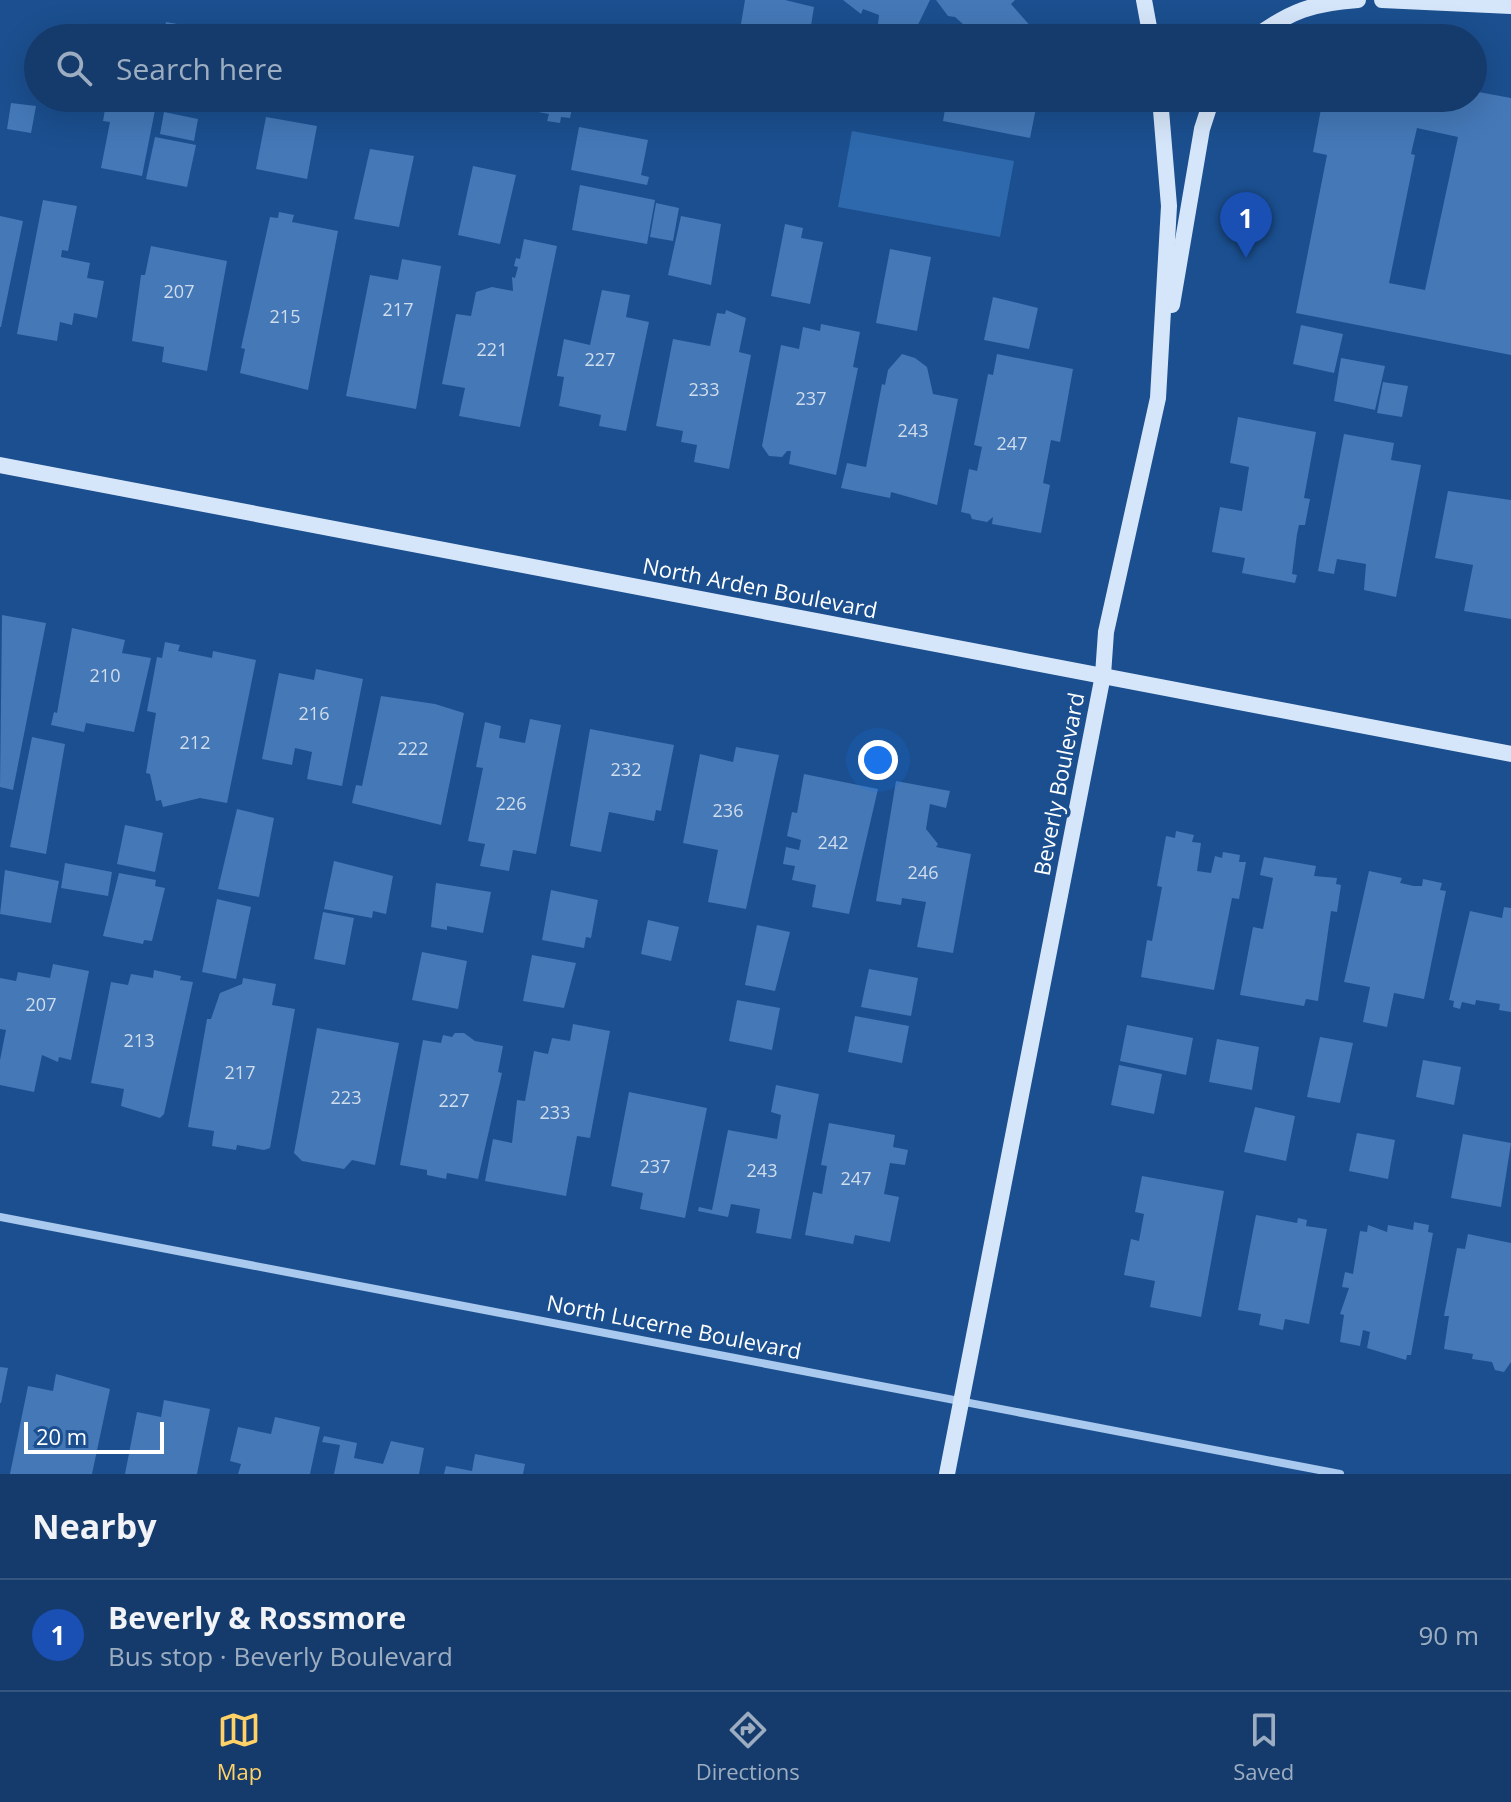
<!DOCTYPE html>
<meta charset="utf-8">
<style>
body{margin:0;font-family:"Open Sans",sans-serif;background:#1d4271;color:#f1f3f6}
.scale{position:absolute;left:24px;bottom:20px;width:140px;box-sizing:border-box;padding-left:8px;border:4px solid #fff;border-top:0;font-size:22px;line-height:28px;white-space:nowrap;color:#fff;-webkit-text-stroke:6px #1b4f8f;paint-order:stroke}
.you{position:absolute;left:878px;top:760px;width:28px;height:28px;margin:-20px;border:6px solid #fff;border-radius:50%;background:#1a73e8;box-shadow:0 0 0 12px #1a73e833}
.badge{display:grid;place-items:center;width:52px;height:52px;border-radius:50%;background:#ffd166;color:#fff;font-size:26px;font-weight:700}
.pin{position:absolute;translate:-50% -66px;filter:drop-shadow(0 2px 4px #0008)}
.pin::after{content:'';position:absolute;top:42px;width:28px;height:24px;background:inherit;clip-path:polygon(0 0,100% 0,50% 100%)}
.list{margin:0;padding:0;list-style:none}
h2{display:flex;justify-content:space-between;align-items:center;height:104px;margin:0;padding:0 32px;font-size:34px}
h2 small{font-size:26px;font-weight:400;color:#9dadc1}
.list li{display:grid;grid-template-columns:52px 1fr auto;gap:24px;align-items:center;box-sizing:border-box;height:112px;padding:0 32px;border-top:2px solid #33557e}
.list b{display:block;font-size:30px;white-space:nowrap}
.list p{margin:0;font-size:26px;white-space:nowrap;color:#9dadc1}
.list em{font-size:26px;font-style:normal;color:#9dadc1}
.icon{flex:none;width:44px;height:44px;fill:none;stroke:currentColor;stroke-width:2;stroke-linecap:round;stroke-linejoin:round}
.map{position:relative;flex:none;width:1511px;height:1474px;overflow:hidden}
.search{position:absolute;background:#143b6b;box-shadow:0 8px 32px #0002;left:24px;right:24px;top:24px;height:88px;display:flex;align-items:center;gap:20px;box-sizing:border-box;padding:0 28px;border-radius:44px;color:#9dadc1;font-size:30px}
.sheet{height:216px;background:#143b6b}
nav{display:flex;justify-content:space-around;align-items:center;box-sizing:border-box;height:112px;border-top:2px solid #33557e;background:#143b6b;font-size:22px;color:#9dadc1}
nav a{display:grid;justify-items:center;gap:4px}
nav .on{color:#ffd166}
.map>svg:first-child{display:block}
.green{fill:#2e69ad}
.building{fill:#4478b7;fill-rule:evenodd}
.lines{fill:none;stroke-linecap:round;stroke-linejoin:round}
.street{stroke:#a9c9ee;stroke-width:8}
.secondary{stroke:#d6e6fa;stroke-width:16}
.labels{text-anchor:middle;stroke-width:7;stroke-linejoin:round;paint-order:stroke}
.number-label{font-size:18px;fill:#d0dded}
.street-label{font-size:22px;fill:#fff;stroke:#1b4f8f}
</style>
<div class="map">
<svg width="1511" height="1474" viewBox="0 0 1511 1474">
<rect width="100%" height="100%" fill="#1b4f8f"/>
<polygon class="green" points="852,131 1014,161 1000,237 838,207"/>
<g class="building">
<polygon points="745,0 785,0 814,7 809,38 740,30"/>
<polygon points="843,0 930,0 914,33 897,28 895,32 878,25 879,15 863,9 861,14"/>
<polygon points="936,0 1015,0 1011,4 1041,38 975,38 970,33 966,37 959,30 964,25 955,17 948,16"/>
<polygon points="166,22 217,31 216,38 163,38"/>
<polygon points="92,30 130,36 130,38 91,38"/>
<path d="M1473 91 1511 98V355L1296 313 1327 155 1313 152 1323 98H1473ZM1417 128 1458 137 1425 290 1389 283 1415 155 1411 154Z"/>
<polygon points="107,98 156,105 142,176 101,168 110,122 103,121"/>
<polygon points="184,98 213,98 210,111 182,106"/>
<polygon points="535,98 574,98 570,118 561,117 560,123 547,121 549,114 533,111"/>
<polygon points="947,98 1038,98 1030,138 943,121"/>
<polygon points="11,103 36,106 31,133 7,129"/>
<polygon points="164,112 198,119 194,141 160,134"/>
<polygon points="266,117 317,126 307,179 256,169"/>
<polygon points="579,127 648,140 641,175 649,177 647,185 571,170"/>
<polygon points="155,137 196,145 187,187 146,179"/>
<polygon points="370,149 414,156 399,227 354,219"/>
<polygon points="473,166 516,175 500,244 458,235"/>
<polygon points="580,185 655,200 647,244 572,230"/>
<polygon points="43,200 77,206 68,251 62,250 61,257 90,263 87,278 104,281 97,318 74,313 72,325 60,322 57,341 17,334"/>
<polygon points="656,203 679,208 673,241 650,237"/>
<polygon points="279,212 294,215 292,222 338,231 308,390 240,373 245,349 241,348 270,217 278,218"/>
<polygon points="0,216 23,221 1,327 0,327"/>
<polygon points="681,216 721,224 711,285 668,275"/>
<polygon points="785,224 803,228 801,238 823,242 810,304 771,296"/>
<polygon points="524,239 557,246 520,427 459,416 465,388 442,384 456,314 471,316 476,292 492,287 513,291 512,277 515,278 518,267 514,266 516,258 520,259"/>
<polygon points="151,246 227,261 207,371 162,362 164,347 132,341 141,275 145,275"/>
<polygon points="890,249 931,257 917,331 876,323"/>
<polygon points="402,259 441,266 416,409 346,396 370,275 398,280"/>
<polygon points="602,290 630,295 626,317 649,322 626,431 599,426 601,415 559,406 564,377 557,376 564,339 590,345"/>
<polygon points="993,297 1038,308 1029,349 984,340"/>
<polygon points="726,310 746,318 739,352 751,355 729,469 694,462 697,445 681,442 683,431 656,426 673,339 710,346 717,313 725,314"/>
<polygon points="821,324 860,332 853,367 858,368 836,475 789,464 791,451 787,451 782,457 769,456 762,446 781,345 799,349 803,327 820,331"/>
<polygon points="1301,325 1343,334 1334,373 1293,364"/>
<polygon points="902,354 915,358 927,367 933,394 958,399 937,505 891,492 890,498 841,488 847,463 866,467 882,384 885,385 888,370"/>
<polygon points="997,354 1073,369 1060,442 1051,440 1043,483 1050,485 1041,533 992,524 993,517 987,522 972,519 970,514 961,512 969,469 977,471 982,447 974,445 988,374 993,375"/>
<polygon points="1341,358 1385,366 1375,410 1334,401"/>
<polygon points="1383,382 1408,386 1402,417 1377,413"/>
<polygon points="1238,417 1316,432 1304,498 1310,499 1305,525 1299,525 1297,534 1292,574 1297,575 1295,583 1242,573 1245,558 1212,552 1220,507 1242,511 1249,467 1230,463"/>
<polygon points="1344,434 1394,443 1391,460 1421,465 1396,597 1364,590 1366,564 1337,559 1334,574 1318,571"/>
<polygon points="1448,491 1511,500 1511,619 1464,611 1473,565 1435,558"/>
<polygon points="2,615 46,623 13,790 0,787"/>
<polygon points="72,628 125,640 122,653 151,658 134,732 86,723 84,732 51,725 54,712 57,713"/>
<polygon points="165,642 180,645 178,651 212,658 213,651 256,660 227,803 200,798 163,807 161,800 156,801 150,774 146,773 156,713 147,711 157,657 162,658"/>
<polygon points="316,669 363,679 342,786 307,779 312,752 295,748 292,765 262,759 279,673 314,680"/>
<polygon points="381,696 435,704 464,713 441,825 352,803 356,785 362,786"/>
<polygon points="530,719 561,725 536,854 513,850 509,871 480,866 485,844 468,841 483,768 476,767 485,722 501,726 499,738 525,743"/>
<polygon points="590,729 674,745 661,811 656,810 654,821 609,812 601,852 570,846"/>
<polygon points="32,737 65,744 46,854 10,847"/>
<polygon points="736,747 779,755 746,909 708,902 718,850 683,843 700,754 733,762"/>
<polygon points="804,774 878,789 849,914 812,907 816,885 792,880 795,866 783,864 786,847 799,850 801,840 787,836 792,812 797,813"/>
<polygon points="896,781 950,791 946,808 930,804 926,829 938,844 936,847 971,854 953,953 917,947 926,902 902,898 901,905 876,901"/>
<polygon points="237,809 274,818 259,897 218,889"/>
<polygon points="125,825 163,833 155,872 117,864"/>
<polygon points="1176,831 1194,835 1192,842 1201,843 1197,871 1211,873 1215,856 1222,858 1223,852 1240,855 1239,862 1246,862 1239,899 1232,898 1214,990 1141,977 1147,940 1152,941 1162,887 1157,886 1166,836 1175,838"/>
<polygon points="1264,857 1316,866 1314,876 1337,878 1336,884 1341,885 1337,912 1331,911 1318,1001 1306,999 1304,1006 1240,995 1253,927 1263,929 1273,878 1260,875"/>
<polygon points="334,861 393,876 386,914 373,911 372,918 324,909"/>
<polygon points="65,863 112,872 108,896 61,888"/>
<polygon points="5,870 59,881 51,923 0,914"/>
<polygon points="1369,871 1402,878 1400,883 1414,886 1422,886 1423,879 1442,883 1440,890 1446,891 1424,999 1394,993 1387,1027 1363,1022 1370,987 1344,982"/>
<polygon points="119,873 156,880 155,886 165,888 152,941 144,940 143,944 103,936"/>
<polygon points="436,883 491,892 483,933 447,926 447,930 431,927"/>
<polygon points="551,890 598,900 591,938 586,937 584,948 542,940"/>
<polygon points="217,899 251,907 236,979 202,972"/>
<polygon points="1504,907 1511,908 1511,1012 1499,1010 1500,1004 1476,1000 1475,1005 1462,1002 1460,1009 1453,1007 1454,1001 1449,1000 1470,911 1502,918"/>
<polygon points="323,912 354,918 345,965 314,959"/>
<polygon points="648,920 679,927 671,961 641,954"/>
<polygon points="757,925 790,932 775,991 745,985"/>
<polygon points="422,952 467,961 458,1009 412,1000"/>
<polygon points="532,955 576,963 564,1008 523,1001"/>
<polygon points="53,964 89,971 71,1060 59,1057 58,1062 42,1055 34,1092 0,1085 0,1060 6,1030 0,1029 0,978 16,981 18,972 50,978"/>
<polygon points="869,969 918,978 911,1016 861,1007"/>
<polygon points="154,970 181,976 180,980 193,982 164,1114 160,1118 121,1106 124,1089 91,1083 111,982 128,985 131,974 153,978"/>
<polygon points="243,978 276,984 272,1005 295,1009 270,1148 264,1150 237,1145 236,1150 212,1146 214,1131 188,1127 207,1019 211,1019 220,993 242,984"/>
<polygon points="737,1000 780,1008 772,1050 729,1041"/>
<polygon points="855,1016 909,1026 902,1063 848,1052"/>
<polygon points="573,1024 610,1031 590,1138 577,1136 566,1196 485,1181 493,1139 512,1143 517,1100 525,1101 534,1051 548,1054 552,1038 570,1041"/>
<polygon points="1127,1025 1193,1038 1186,1075 1120,1061"/>
<polygon points="317,1028 399,1043 375,1165 352,1160 344,1169 302,1161 294,1153"/>
<polygon points="455,1033 464,1033 475,1041 503,1046 498,1072 502,1073 478,1179 447,1173 446,1179 427,1175 427,1170 400,1165 423,1040 441,1043 443,1035 452,1037"/>
<polygon points="1320,1037 1353,1043 1340,1103 1307,1097"/>
<polygon points="1217,1039 1259,1047 1252,1090 1209,1082"/>
<polygon points="1423,1060 1461,1067 1454,1105 1416,1097"/>
<polygon points="1119,1065 1162,1074 1154,1114 1111,1105"/>
<polygon points="776,1085 819,1094 791,1239 756,1233 760,1209 731,1204 728,1217 698,1211 699,1207 712,1210 728,1130 777,1139 781,1115 771,1112"/>
<polygon points="629,1092 707,1108 685,1218 640,1209 643,1193 611,1186"/>
<polygon points="1255,1107 1295,1116 1286,1161 1244,1152"/>
<polygon points="829,1123 895,1135 893,1147 908,1150 905,1165 890,1163 884,1194 899,1197 890,1242 855,1235 853,1244 805,1235 813,1192 822,1194 827,1166 821,1165"/>
<polygon points="1357,1133 1395,1140 1388,1179 1349,1171"/>
<polygon points="1463,1134 1511,1143 1501,1207 1451,1198"/>
<polygon points="1142,1176 1224,1191 1201,1317 1150,1307 1155,1281 1124,1275 1131,1239 1139,1241 1144,1214 1135,1212"/>
<polygon points="1256,1215 1297,1223 1298,1218 1307,1220 1306,1226 1327,1229 1309,1324 1285,1319 1283,1330 1259,1325 1261,1314 1238,1310"/>
<polygon points="1414,1222 1429,1225 1428,1232 1433,1233 1411,1355 1407,1355 1406,1360 1367,1348 1370,1332 1363,1330 1360,1346 1340,1342 1344,1315 1340,1314 1349,1288 1342,1287 1345,1272 1353,1274 1360,1231 1367,1232 1368,1225 1387,1232 1388,1225 1413,1230"/>
<polygon points="1468,1234 1511,1243 1511,1362 1504,1372 1495,1370 1492,1362 1472,1359 1473,1354 1444,1349 1449,1316 1444,1316 1457,1248 1465,1249"/>
<polygon points="0,1367 8,1368 1,1403 0,1403"/>
<polygon points="56,1374 110,1389 92,1474 10,1474 28,1386 53,1391"/>
<polygon points="164,1400 210,1409 197,1474 125,1474 137,1412 161,1417"/>
<polygon points="275,1417 320,1427 310,1474 238,1474 241,1464 230,1461 238,1427 271,1434"/>
<polygon points="324,1436 357,1443 354,1458 383,1464 391,1441 424,1448 419,1474 334,1474 340,1445 322,1442"/>
<polygon points="475,1454 525,1464 523,1474 444,1474 446,1466 472,1471"/>
</g>
<g class="lines">
<polyline class="street" points="0,1217 1340,1474"/>
<g class="secondary">
<polyline points="1144,0 1151,38"/>
<polyline points="1382,0 1511,6"/>
<path d="M1254 38C1290 11 1313 3 1358 0"/>
<polyline points="1172,305 1202,129 1212,98"/>
<polyline points="0,465 1511,754"/>
<polyline points="947,1474 1103,675 1106,632 1158,398 1169,206 1160,98"/>
</g>
</g>
<g class="labels">
<g class="number-label">
<text x="179" y="298">207</text>
<text x="398" y="316">217</text>
<text x="285" y="323">215</text>
<text x="492" y="356">221</text>
<text x="600" y="366">227</text>
<text x="704" y="396">233</text>
<text x="811" y="405">237</text>
<text x="913" y="437">243</text>
<text x="1012" y="450">247</text>
<text x="105" y="682">210</text>
<text x="314" y="720">216</text>
<text x="195" y="749">212</text>
<text x="413" y="755">222</text>
<text x="626" y="776">232</text>
<text x="511" y="810">226</text>
<text x="728" y="817">236</text>
<text x="833" y="849">242</text>
<text x="923" y="879">246</text>
<text x="41" y="1011">207</text>
<text x="139" y="1047">213</text>
<text x="240" y="1079">217</text>
<text x="346" y="1104">223</text>
<text x="454" y="1107">227</text>
<text x="555" y="1119">233</text>
<text x="655" y="1173">237</text>
<text x="762" y="1177">243</text>
<text x="856" y="1185">247</text>
</g>
<g class="street-label">
<text transform="translate(760 588) rotate(11)" y="8">North Arden Boulevard</text>
<text transform="translate(1059 784) rotate(-79)" y="8">Beverly Boulevard</text>
<text transform="translate(674 1327) rotate(11)" y="8">North Lucerne Boulevard</text>
</g>
</g>
</svg>
<div class="scale">20 m</div>
<div class="you"></div>
<div class="pin badge" style="left:1246px;top:258px;background:#1a4fb4">1</div>
<div class="search"><svg class="icon" aria-label="search" viewBox="0 0 24 24"><circle cx="10" cy="10" r="6"/><path d="M15 15l6 6"/></svg>Search here</div>
</div>
<section class="sheet">
<h2>Nearby<small></small></h2>
<ul class="list">
<li><span class="badge" style="background:#1a4fb4">1</span><div><b>Beverly &amp; Rossmore</b><p>Bus stop · Beverly Boulevard</p></div><em>90 m</em></li>
</ul>
</section>
<nav>
<a class="on"><svg class="icon" aria-label="map" viewBox="0 0 24 24"><path d="M3 6l6-2 6 2 6-2v14l-6 2-6-2-6 2zM9 4v14M15 6v14"/></svg>Map</a>
<a><svg class="icon" aria-label="directions" viewBox="0 0 24 24"><path d="M12 3l9 9-9 9-9-9zM9 14v-3h6M13 9l2 2-2 2"/></svg>Directions</a>
<a><svg class="icon" aria-label="saved" viewBox="0 0 24 24"><path d="M7 4h10v16l-5-4-5 4z"/></svg>Saved</a>
</nav>
